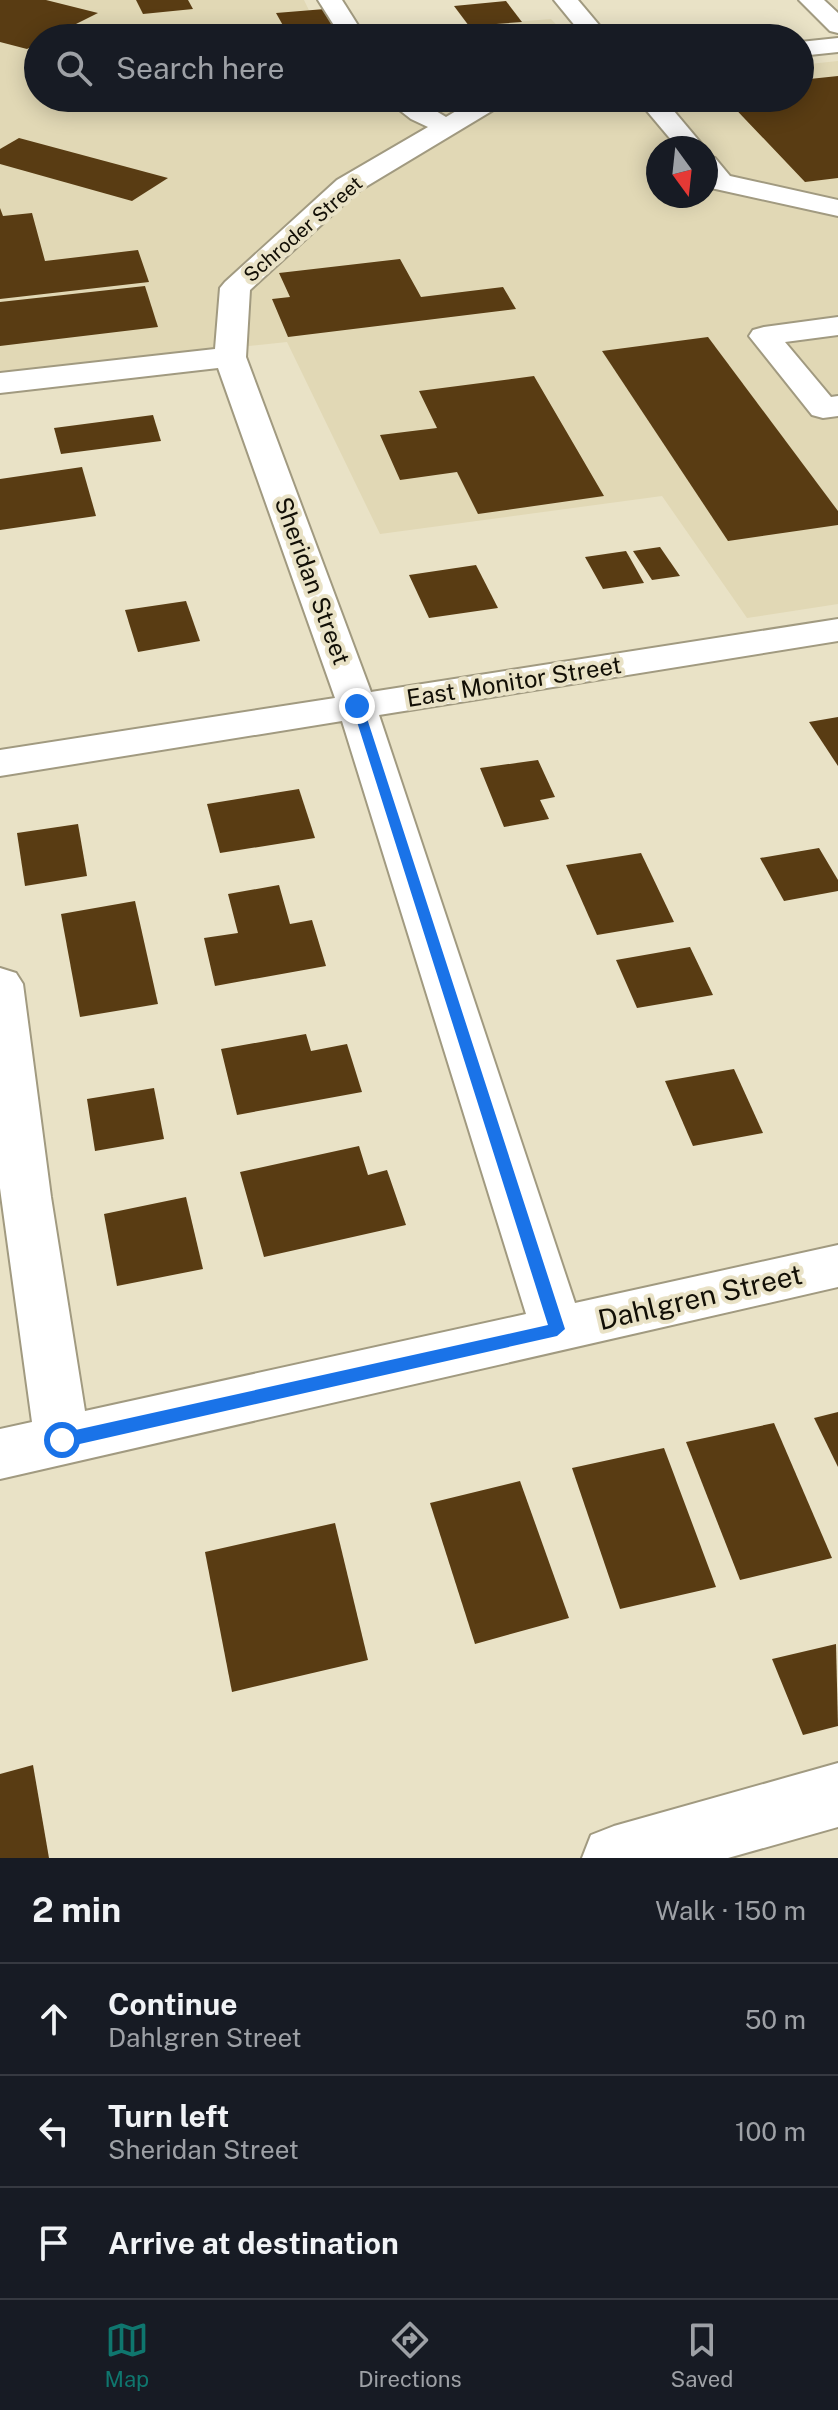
<!DOCTYPE html>
<meta charset="utf-8">
<style>
body{margin:0;font-family:"Public Sans",sans-serif;background:#20242c;color:#f1f3f6}
.compass{position:absolute;left:646px;top:136px;width:72px;height:72px;border-radius:50%;background:#171b24;box-shadow:0 4px 20px #0003;rotate:165deg}
.stop{position:absolute;width:24px;height:24px;margin:-18px;border:6px solid #1a73e8;border-radius:50%;background:#fff}
.stop.end{background:#1a73e8;border-color:#fff;box-shadow:0 2px 8px #0008}
.list{margin:0;padding:0;list-style:none}
h2{display:flex;justify-content:space-between;align-items:center;height:104px;margin:0;padding:0 32px;font-size:34px}
h2 small{font-size:26px;font-weight:400;color:#9ea1a6}
.list li{display:grid;grid-template-columns:52px 1fr auto;gap:24px;align-items:center;box-sizing:border-box;height:112px;padding:0 32px;border-top:2px solid #363941}
.list b{display:block;font-size:30px;white-space:nowrap}
.list p{margin:0;font-size:26px;white-space:nowrap;color:#9ea1a6}
.list em{font-size:26px;font-style:normal;color:#9ea1a6}
.icon{flex:none;width:44px;height:44px;fill:none;stroke:currentColor;stroke-width:2;stroke-linecap:round;stroke-linejoin:round}
.map{position:relative;flex:none;width:838px;height:1858px;overflow:hidden}
.search{position:absolute;background:#171b24;box-shadow:0 4px 20px #0003;left:24px;right:24px;top:24px;height:88px;display:flex;align-items:center;gap:20px;box-sizing:border-box;padding:0 28px;border-radius:44px;color:#9ea1a6;font-size:30px}
.sheet{height:440px;background:#171b24}
nav{display:flex;justify-content:space-around;align-items:center;box-sizing:border-box;height:112px;border-top:2px solid #363941;background:#171b24;font-size:22px;color:#9ea1a6}
nav a{display:grid;justify-items:center;gap:4px}
nav .on{color:#0f766e}
.map>svg:first-child{display:block}
.built{fill:#e1d8b5;fill-rule:evenodd}
.building{fill:#593c13}
.lines{fill:none;stroke-linecap:round;stroke-linejoin:round}
.minor-casing{stroke:#a19a80;stroke-width:4}
.minor{fill:#fff;fill-rule:evenodd}
.route{fill:#1a73e8}
.labels{text-anchor:middle;stroke-width:8;stroke-linejoin:round;paint-order:stroke}
.far-street-label{font-size:20px;fill:#120f06;stroke:#e9e2c6}
.street-label{font-size:24px;fill:#120f06;stroke:#e9e2c6}
.near-street-label{font-size:28px;fill:#120f06;stroke:#e9e2c6}
</style>
<div class="map">
<svg width="838" height="1858" viewBox="0 0 838 1858">
<rect width="100%" height="100%" fill="#e9e2c6"/>
<path class="built" d="M0 0H304L322 37 551 19 569 38H38V98H800V65L838 61V604L747 618 662 496 380 534 287 342 0 372ZM658 148H706V196H658Z"/>
<g class="building">
<polygon points="0,0 46,0 98,13 48,38 38,38 38,43 27,49 0,42"/>
<polygon points="136,0 188,0 193,9 143,14"/>
<polygon points="506,1 522,22 469,26 454,6"/>
<polygon points="325,9 342,38 290,38 276,13"/>
<polygon points="541,27 551,38 455,38 455,36"/>
<polygon points="838,76 838,178 805,182 725,98 800,98 800,80"/>
<polygon points="19,138 168,178 132,201 0,164 0,149"/>
<polygon points="0,208 3,216 32,213 45,261 138,250 149,282 0,299"/>
<polygon points="400,259 421,297 503,287 516,309 288,337 272,299 290,297 279,273"/>
<polygon points="145,286 158,327 0,346 0,302"/>
<polygon points="708,337 838,511 838,525 728,541 602,351"/>
<polygon points="534,376 604,496 478,514 457,472 400,480 380,435 437,428 419,391"/>
<polygon points="153,415 161,441 61,454 54,428"/>
<polygon points="82,467 96,516 0,530 0,479"/>
<polygon points="660,547 680,576 652,580 633,551"/>
<polygon points="626,551 644,583 603,589 585,557"/>
<polygon points="476,565 498,608 429,618 409,575"/>
<polygon points="186,601 200,641 138,652 125,610"/>
<polygon points="838,717 838,766 809,722"/>
<polygon points="538,760 555,797 540,800 549,819 504,827 480,768"/>
<polygon points="299,789 315,838 220,853 207,804"/>
<polygon points="78,824 87,876 25,886 17,833"/>
<polygon points="819,848 838,880 838,891 784,901 760,858"/>
<polygon points="641,853 674,922 597,935 566,865"/>
<polygon points="279,885 290,924 312,920 326,966 215,986 204,938 238,933 228,894"/>
<polygon points="135,901 158,1004 80,1017 61,914"/>
<polygon points="690,947 713,995 637,1008 616,960"/>
<polygon points="306,1034 311,1051 347,1044 362,1092 237,1115 221,1049"/>
<polygon points="734,1069 763,1133 693,1146 665,1081"/>
<polygon points="154,1088 164,1139 95,1151 87,1099"/>
<polygon points="359,1146 368,1175 387,1170 406,1225 264,1257 240,1172"/>
<polygon points="186,1197 203,1269 117,1286 104,1214"/>
<polygon points="838,1412 838,1467 814,1418"/>
<polygon points="774,1423 832,1558 740,1580 686,1442"/>
<polygon points="664,1448 716,1587 620,1609 572,1468"/>
<polygon points="520,1481 569,1618 475,1644 430,1503"/>
<polygon points="335,1523 368,1660 232,1692 205,1552"/>
<polygon points="836,1644 838,1726 803,1735 772,1659"/>
<polygon points="33,1765 49,1858 0,1858 0,1774"/>
</g>
<g class="lines">
<defs>
<g id="minor">
<polygon points="318,0 342,0 366,38 342,38"/>
<polygon points="554,0 578,0 610,38 585,38"/>
<polygon points="799,0 824,0 838,13 838,33 830,31"/>
<polygon points="838,38 838,52 800,56 800,42"/>
<polygon points="384,98 414,98 446,117 478,98 509,98 505,103 357,192 250,290 246,357 371,692 838,619 838,641 379,715 575,1303 838,1245 838,1287 0,1479 0,1429 32,1422 0,1188 0,968 16,973 23,984 51,1197 85,1411 526,1314 342,721 0,776 0,750 335,698 218,368 0,393 0,373 215,349 220,288 225,282 337,180 428,127 411,119"/>
<polygon points="636,98 663,98 705,148 678,148"/>
<polygon points="706,156 715,158 730,176 838,200 838,216 711,188 706,181"/>
<polygon points="838,317 838,335 785,342 831,397 838,396 838,416 823,418 812,415 749,336 753,330 764,327"/>
<polygon points="838,1763 838,1827 728,1858 582,1858 591,1835 614,1826"/>
</g>
</defs>
<use href="#minor" class="minor-casing"/>
<use href="#minor" class="minor"/>
</g>
<polygon class="route" points="357,703 363,706 565,1329 557,1336 62,1448 57,1445 54,1440 62,1433 548,1325 352,706"/>
<g class="labels">
<g class="far-street-label">
<text transform="translate(303 229) rotate(-41)" y="7">Schroder Street</text>
</g>
<g class="street-label">
<text transform="translate(312 581) rotate(70)" y="8">Sheridan Street</text>
<text transform="translate(514 682) rotate(-9)" y="8">East Monitor Street</text>
</g>
<g class="near-street-label">
<text transform="translate(700 1297) rotate(-13)" y="10">Dahlgren Street</text>
</g>
</g>
</svg>
<svg class="compass" viewBox="-18 -18 36 36"><path d="M0-13l5 13h-10z" fill="#e53935"/><path d="M0 13l5-13h-10z" fill="#9ea1a6"/></svg>
<div class="stop" style="left:62px;top:1440px"></div>
<div class="stop end" style="left:357px;top:706px"></div>
<div class="search"><svg class="icon" aria-label="search" viewBox="0 0 24 24"><circle cx="10" cy="10" r="6"/><path d="M15 15l6 6"/></svg>Search here</div>
</div>
<section class="sheet">
<h2>2 min<small>Walk · 150 m</small></h2>
<ul class="list">
<li><svg class="icon" aria-label="ahead" viewBox="0 0 24 24"><path d="M12 20V5M6 11l6-6 6 6"/></svg><div><b>Continue</b><p>Dahlgren Street</p></div><em>50 m</em></li>
<li><svg class="icon" aria-label="left" viewBox="0 0 24 24"><path d="M17 20v-9H6M10 6l-5 5 5 5"/></svg><div><b>Turn left</b><p>Sheridan Street</p></div><em>100 m</em></li>
<li><svg class="icon" aria-label="arrive" viewBox="0 0 24 24"><path d="M6 21V4h12l-3 4 3 4H6"/></svg><div><b>Arrive at destination</b></div></li>
</ul>
</section>
<nav>
<a class="on"><svg class="icon" aria-label="map" viewBox="0 0 24 24"><path d="M3 6l6-2 6 2 6-2v14l-6 2-6-2-6 2zM9 4v14M15 6v14"/></svg>Map</a>
<a><svg class="icon" aria-label="directions" viewBox="0 0 24 24"><path d="M12 3l9 9-9 9-9-9zM9 14v-3h6M13 9l2 2-2 2"/></svg>Directions</a>
<a><svg class="icon" aria-label="saved" viewBox="0 0 24 24"><path d="M7 4h10v16l-5-4-5 4z"/></svg>Saved</a>
</nav>
